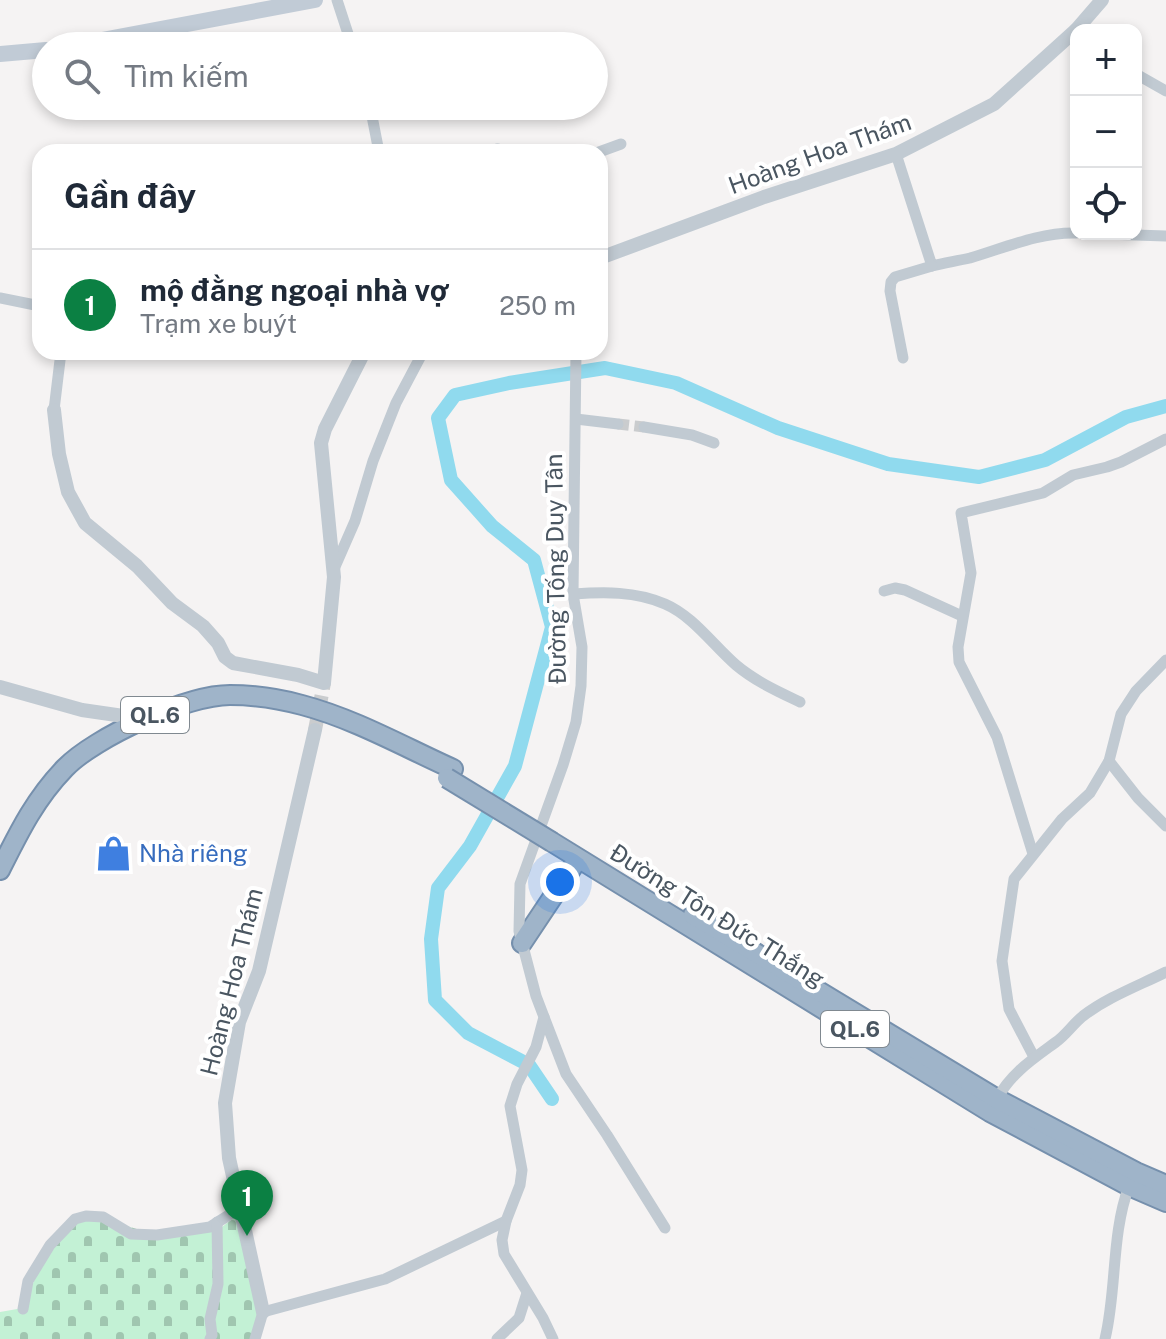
<!DOCTYPE html>
<html lang="vi">
<meta charset="utf-8">
<style>
body{margin:0;font-family:"Public Sans",sans-serif;background:#f6f6f7;color:#1f2937}
.controls{position:absolute;right:24px;top:24px;display:grid;overflow:hidden;border-radius:16px;box-shadow:0 4px 12px #0003}
.controls button{width:72px;height:72px;display:grid;place-items:center;padding:0;border:0;border-bottom:2px solid #e0e1e3;background:#fff;color:#1f2937;font:40px sans-serif}
.you{position:absolute;left:560px;top:882px;width:28px;height:28px;margin:-20px;border:6px solid #fff;border-radius:50%;background:#1a73e8;box-shadow:0 0 0 12px #1a73e833}
.badge{display:grid;place-items:center;width:52px;height:52px;border-radius:50%;background:#0b8043;color:#fff;font-size:26px;font-weight:700}
.pin{position:absolute;translate:-50% -66px;filter:drop-shadow(0 2px 4px #0008)}
.pin::after{content:'';position:absolute;top:42px;width:28px;height:24px;background:inherit;clip-path:polygon(0 0,100% 0,50% 100%)}
.list{margin:0;padding:0;list-style:none}
h2{display:flex;justify-content:space-between;align-items:center;height:104px;margin:0;padding:0 32px;font-size:34px}
h2 small{font-size:26px;font-weight:400;color:#747a83}
.list li{display:grid;grid-template-columns:52px 1fr auto;gap:24px;align-items:center;box-sizing:border-box;height:112px;padding:0 32px;border-top:2px solid #e0e1e3}
.list b{display:block;font-size:30px;white-space:nowrap}
.list p{margin:0;font-size:26px;white-space:nowrap;color:#747a83}
.list em{font-size:26px;font-style:normal;color:#747a83}
.icon{flex:none;width:44px;height:44px;fill:none;stroke:currentColor;stroke-width:2;stroke-linecap:round;stroke-linejoin:round}
.map{position:relative;flex:none;width:1166px;height:1339px;overflow:hidden}
.search{position:absolute;background:#fff;box-shadow:0 4px 12px #0003;left:32px;top:32px;width:576px;height:88px;display:flex;align-items:center;gap:20px;box-sizing:border-box;padding:0 28px;border-radius:44px;color:#747a83;font-size:30px}
.panel{position:absolute;background:#fff;box-shadow:0 4px 12px #0003;left:32px;top:144px;width:576px;height:216px;border-radius:24px}
.map>svg:first-child{display:block}
.cemetery{fill:url(#cemetery-stones)}
.lines{fill:none;stroke-linecap:round;stroke-linejoin:round}
.canal{stroke:#90daee;stroke-width:14}
.minor-tunnel{stroke:#caccce;stroke-width:11;stroke-dasharray:11 5.5;stroke-linecap:butt}
.tertiary-tunnel{stroke:#caccce;stroke-width:14;stroke-dasharray:14 7;stroke-linecap:butt}
.trunk-casing{stroke:#7690ad;stroke-width:22}
.minor{stroke:#c1cad2;stroke-width:11}
.tertiary{stroke:#c1cad2;stroke-width:14}
.secondary{stroke:#c1cbd6;stroke-width:16}
.trunk{stroke:#9fb4c9;stroke-width:18}
.trunk-bridge-casing{stroke:#7690ad;stroke-width:22;stroke-linecap:butt}
.trunk-bridge{stroke:#9fb4c9;stroke-width:18}
.labels{text-anchor:middle;stroke-width:8;stroke-linejoin:round;paint-order:stroke}
.shield{fill:#fff;stroke:#808990;stroke-width:2}
.shield-label{font-size:22px;font-weight:bold;fill:#4a5661}
.street-label{font-size:24px;fill:#4a5661;stroke:#fff}
.shop-label{font-size:24px;fill:#366cbe;stroke:#fff;text-anchor:start}
</style>
<div class="map">
<svg width="1166" height="1339" viewBox="0 0 1166 1339">
<defs>
<pattern id="cemetery-stones" width="16" height="16" patternUnits="userSpaceOnUse" patternTransform="scale(2)"><rect width="16" height="16" fill="#c3f1d5"/><path d="M2 7V4a2 2 0 0 1 4 0v3zM10 15v-3a2 2 0 0 1 4 0v3z" fill="#a0c6b0"/></pattern>
</defs>
<rect width="100%" height="100%" fill="#f5f3f3"/>
<polygon class="cemetery" points="241,1212 263,1312 252,1339 0,1339 0,1312 23,1308 47,1249 75,1219 110,1221 157,1235 217,1231"/>
<g class="lines">
<polyline class="canal" points="552,1099 529,1065 468,1033 435,1000 431,939 438,888 470,846 515,766 552,627 534,560 492,526 451,480 438,418 455,395 509,383 605,368 676,383 778,428 888,464 979,477 1045,460 1126,417 1166,406"/>
<polyline class="minor-tunnel" points="618,424 644,427"/>
<polyline class="tertiary-tunnel" points="315,730 324,683"/>
<defs>
<g id="trunk">
<polyline points="552,842 990,1112 1129,1186 1166,1202"/>
<path d="M0 870C19 832 35 799 65 768 95 737 187 695 230 695 253 695 280 699 302 705 355 719 404 747 453 769"/>
<polyline points="693,915 997,1099 1136,1172 1166,1185"/>
<polyline points="522,943 578,859"/>
</g>
</defs>
<use href="#trunk" class="trunk-casing"/>
<g class="minor">
<polyline points="337,0 352,46"/>
<polyline points="1136,74 1166,91"/>
<polyline points="370,106 379,152"/>
<polyline points="484,152 498,149 504,152"/>
<polyline points="599,152 621,144"/>
<path d="M896 154 932 266C944 263 957 261 970 258 1004 248 1040 232 1076 233"/>
<polyline points="1104,234 1166,236"/>
<polyline points="0,298 40,306"/>
<polyline points="903,358 890,291 891,282 895,277 932,266"/>
<polyline points="54,410 61,352"/>
<polyline points="576,419 618,424"/>
<polyline points="644,427 692,435 714,443"/>
<polyline points="334,569 355,521 373,461 396,403 423,352"/>
<polyline points="884,591 895,588 905,590 962,616"/>
<path d="M573 594C604 592 635 591 665 604 693 616 713 645 736 665 755 681 777 691 800 702"/>
<polyline points="1109,761 1138,798 1166,826"/>
<polyline points="1033,854 997,737 959,662 958,647 971,573 961,513 1043,493 1073,475 1107,467 1121,462 1166,439"/>
<polyline points="544,1017 566,1074 607,1135 665,1228"/>
<polyline points="1034,1057 1009,1009 1002,961 1014,879 1062,819 1090,793 1109,761 1121,714 1136,691 1166,660"/>
<path d="M997 1099C1011 1073 1033 1059 1056 1042 1066 1035 1073 1024 1083 1016 1108 997 1138 986 1166 972"/>
<polyline points="23,1309 28,1281 50,1245 75,1219 86,1216 103,1217 131,1234 157,1235 210,1227 240,1208"/>
<polyline points="210,1339 212,1335 210,1319 218,1284 217,1222"/>
<polyline points="255,1339 263,1312 385,1279 506,1221"/>
<polyline points="497,1339 519,1318 527,1293"/>
<polyline points="553,1339 543,1318 504,1254 502,1240 506,1221 520,1185 522,1170 510,1106 517,1084 536,1047 544,1017 536,996 519,931 520,884 563,765 576,722 581,686 582,647 573,594 576,352"/>
<path d="M1105 1339C1117 1289 1111 1235 1129 1186"/>
</g>
<g class="tertiary">
<polyline points="1076,30 1102,0"/>
<polyline points="600,258 764,197 896,154 994,104 1076,30"/>
<polyline points="54,410 59,454 68,492 85,523 137,566 172,603 203,626 218,643 225,657 233,663 298,675 324,683 334,577 321,443 325,429 364,352"/>
<polyline points="0,687 82,710 144,719"/>
<polyline points="263,1312 229,1158 225,1103 239,1022 259,971 315,730"/>
</g>
<g class="secondary">
<polyline points="70,46 315,0"/>
<polyline points="0,54 46,50"/>
</g>
<use href="#trunk" class="trunk"/>
<defs>
<polyline id="trunk-bridge" points="447,778 552,842"/>
</defs>
<use href="#trunk-bridge" class="trunk-bridge-casing"/>
<use href="#trunk-bridge" class="trunk-bridge"/>
</g>
<defs>
<symbol id="shop-bare" viewBox="-9 -9 18 18"><path d="M-5-2.5h2.3a2.7 3.5 0 0 1 5.4 0H5L5.5 6h-11ZM-1.5-2.5h3a1.5 2.3 0 0 0-3 0Z" fill="#3f7fe0" stroke="#fff" stroke-width="2.5" paint-order="stroke"/></symbol>
</defs>
<g fill-rule="evenodd">
<use href="#shop-bare" x="88" y="828" width="51" height="51"/>
</g>
<g class="labels">
<g class="shield">
<rect x="121" y="697" width="68" height="36" rx="6"/>
<rect x="821" y="1011" width="68" height="36" rx="6"/>
</g>
<g class="shield-label">
<text x="155" y="723">QL.6</text>
<text x="855" y="1037">QL.6</text>
</g>
<g class="street-label">
<text transform="translate(820 154) rotate(-20)" y="8">Hoàng Hoa Thám</text>
<text transform="translate(556 569) rotate(-91)" y="8">Đường Tống Duy Tân</text>
<text transform="translate(717 916) rotate(32)" y="8">Đường Tôn Đức Thắng</text>
<text transform="translate(232 982) rotate(-76)" y="8">Hoàng Hoa Thám</text>
</g>
<g class="shop-label">
<text x="139" y="862">Nhà riêng</text>
</g>
</g>
</svg>
<div class="controls">
<button>+</button>
<button>−</button>
<button><svg class="icon" aria-label="locate" viewBox="0 0 24 24"><circle cx="12" cy="12" r="6"/><path d="M12 2v4M12 18v4M2 12h4M18 12h4"/></svg></button>
</div>
<div class="you"></div>
<div class="pin badge" style="left:247px;top:1236px">1</div>
<div class="search"><svg class="icon" aria-label="search" viewBox="0 0 24 24"><circle cx="10" cy="10" r="6"/><path d="M15 15l6 6"/></svg>Tìm kiếm</div>
<section class="panel">
<h2>Gần đây<small></small></h2>
<ul class="list">
<li><span class="badge">1</span><div><b>mộ đằng ngoại nhà vợ</b><p>Trạm xe buýt</p></div><em>250 m</em></li>
</ul>
</section>
</div>
